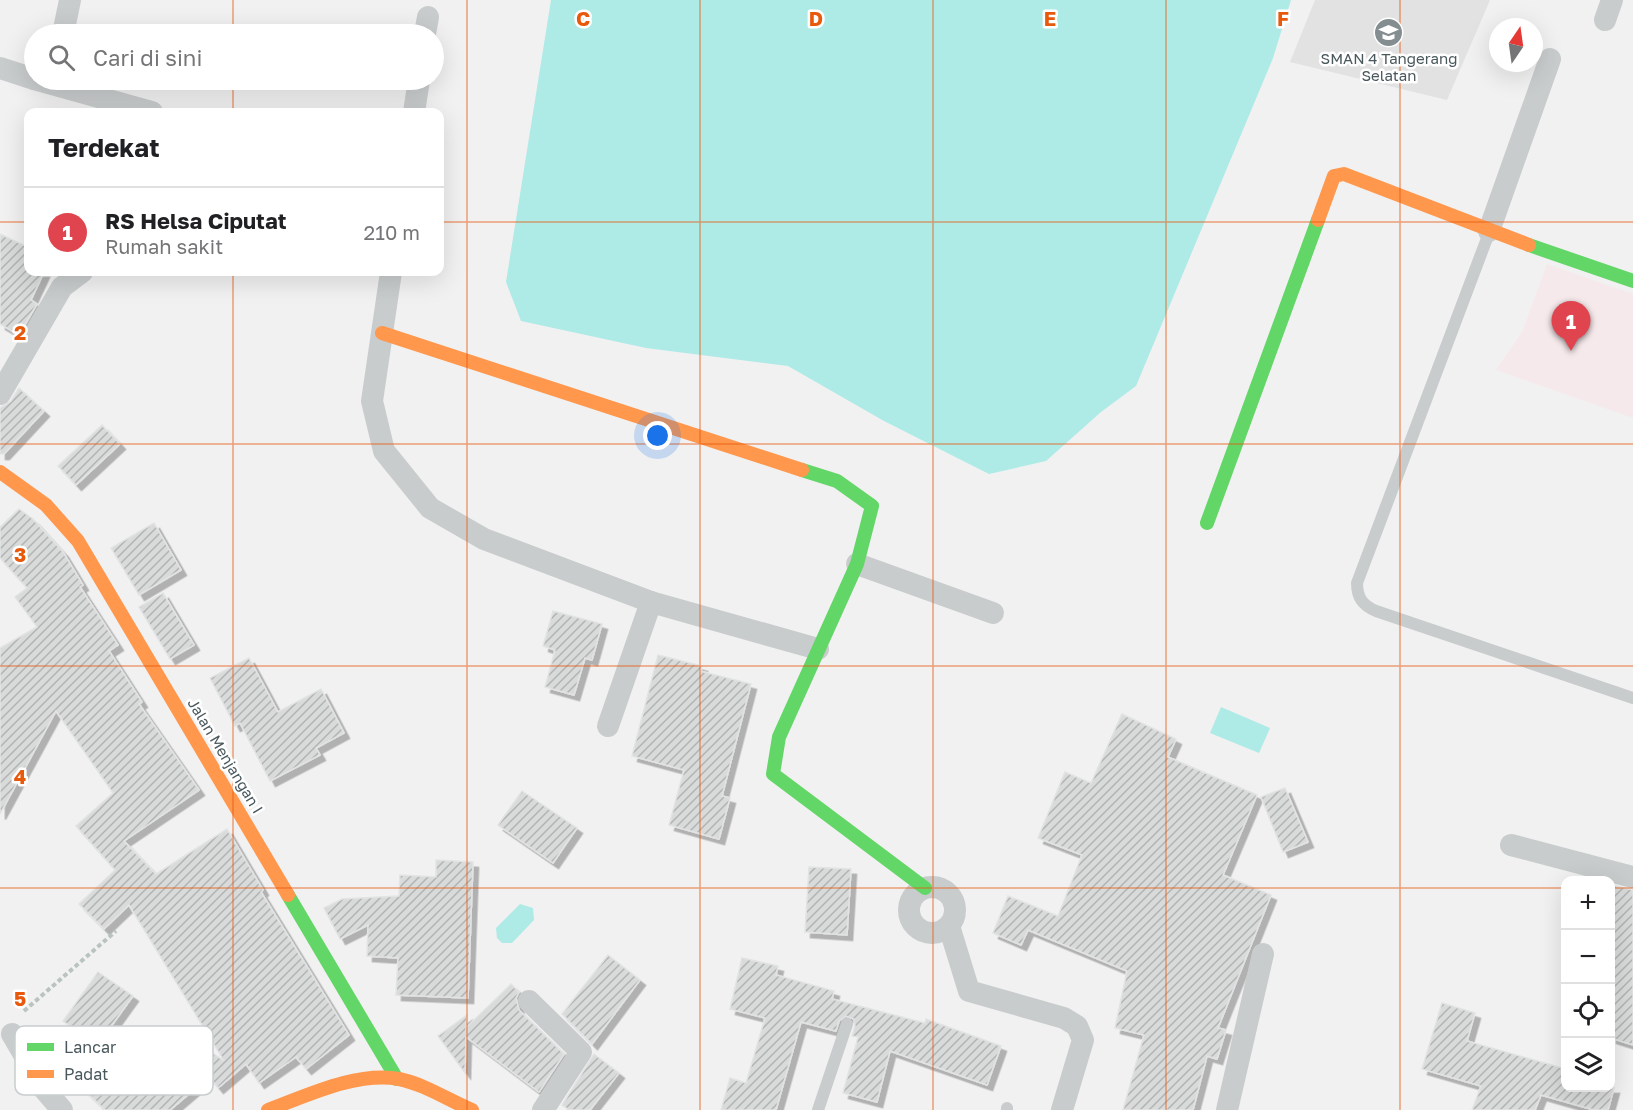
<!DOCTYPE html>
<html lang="id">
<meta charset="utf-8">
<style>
body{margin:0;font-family:"Golos Text",sans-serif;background:#f6f6f6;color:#202124}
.controls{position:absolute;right:18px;bottom:18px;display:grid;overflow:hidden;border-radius:12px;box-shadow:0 6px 24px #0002}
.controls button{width:54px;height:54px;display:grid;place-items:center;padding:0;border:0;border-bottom:2px solid #e0e0e0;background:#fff;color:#202124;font:30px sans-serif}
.compass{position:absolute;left:1489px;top:18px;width:54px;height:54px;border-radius:50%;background:#fff;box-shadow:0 6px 24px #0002;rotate:13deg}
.you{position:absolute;left:658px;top:436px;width:21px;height:21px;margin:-15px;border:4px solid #fff;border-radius:50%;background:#1a73e8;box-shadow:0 0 0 9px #1a73e833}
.badge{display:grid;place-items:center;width:39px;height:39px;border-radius:50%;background:#7c3aed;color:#fff;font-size:20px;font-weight:700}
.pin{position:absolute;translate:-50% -50px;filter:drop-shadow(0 2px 3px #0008)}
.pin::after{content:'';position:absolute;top:32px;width:21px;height:18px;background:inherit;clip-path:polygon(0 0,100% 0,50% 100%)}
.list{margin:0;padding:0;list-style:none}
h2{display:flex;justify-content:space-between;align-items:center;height:78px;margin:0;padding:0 24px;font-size:26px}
h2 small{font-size:20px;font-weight:400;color:#757577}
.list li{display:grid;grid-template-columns:39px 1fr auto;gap:18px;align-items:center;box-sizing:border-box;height:90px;padding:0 24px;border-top:2px solid #e0e0e0}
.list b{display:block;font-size:22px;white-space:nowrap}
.list p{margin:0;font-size:20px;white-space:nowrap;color:#757577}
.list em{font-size:20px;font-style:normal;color:#757577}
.icon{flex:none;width:33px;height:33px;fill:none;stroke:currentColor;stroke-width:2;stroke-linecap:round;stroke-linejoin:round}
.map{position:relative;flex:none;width:1633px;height:1110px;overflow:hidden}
.search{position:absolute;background:#fff;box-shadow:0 6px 24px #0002;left:24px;top:24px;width:420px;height:66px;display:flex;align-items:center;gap:15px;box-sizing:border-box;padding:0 21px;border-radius:33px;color:#757577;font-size:22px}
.panel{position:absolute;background:#fff;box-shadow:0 6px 24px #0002;left:24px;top:108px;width:420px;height:168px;border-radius:12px}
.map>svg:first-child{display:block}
.education{fill:#e3e2e3}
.medical{fill:#f6e9ec}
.water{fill:#aeeae6}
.building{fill:url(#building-hatch);stroke:#e2e3e4;stroke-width:1.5;filter:url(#shadow)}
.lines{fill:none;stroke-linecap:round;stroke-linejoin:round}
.path{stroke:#b9c4be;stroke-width:4;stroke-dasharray:4.5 3;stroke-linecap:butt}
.lane{stroke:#c9cccd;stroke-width:12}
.street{stroke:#c9cccd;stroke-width:22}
.fast{stroke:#63d668;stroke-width:14}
.slow{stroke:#ff974d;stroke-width:14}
.grid{fill:none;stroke:#e8590c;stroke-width:1.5;stroke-opacity:0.55}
.labels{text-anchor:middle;stroke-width:5;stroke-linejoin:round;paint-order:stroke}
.poi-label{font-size:15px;fill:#49585c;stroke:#fff}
.street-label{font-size:15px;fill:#49585c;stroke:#fff}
.key{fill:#fff;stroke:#c8cdce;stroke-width:1.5}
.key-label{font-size:16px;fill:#49585c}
.grid-label{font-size:20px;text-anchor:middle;font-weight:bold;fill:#e8590c;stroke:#fff;stroke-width:5;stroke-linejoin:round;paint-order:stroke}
</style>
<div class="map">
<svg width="1633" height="1110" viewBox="0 0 1633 1110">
<defs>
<pattern id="building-hatch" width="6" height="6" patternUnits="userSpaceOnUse" patternTransform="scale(1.5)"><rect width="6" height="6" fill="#d9dada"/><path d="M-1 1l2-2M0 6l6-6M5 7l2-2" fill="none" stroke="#b2b4b4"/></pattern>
<filter id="shadow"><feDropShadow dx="5.5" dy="5.5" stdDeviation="0" flood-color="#0004"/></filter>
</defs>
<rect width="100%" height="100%" fill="#f1f1f1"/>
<polygon class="education" points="1315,0 1490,0 1447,100 1290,62"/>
<polygon class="medical" points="1547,264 1633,294 1633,418 1496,370 1522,332"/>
<g class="water">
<polygon points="551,0 1291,0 1273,58 1136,386 1101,412 1046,461 989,474 884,421 788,366 646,348 521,321 506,282"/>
<polygon points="1221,707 1270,728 1259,753 1210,733"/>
<polygon points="520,904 533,908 534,920 512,943 502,943 497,938 496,928"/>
</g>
<g class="building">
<polygon points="0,234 28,247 28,272 44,272 31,300 37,304 19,335 0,324"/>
<polygon points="19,388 44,411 4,454 0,454 0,408 11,401"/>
<polygon points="102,425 120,444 76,485 58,466"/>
<polygon points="19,509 33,519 63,552 83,585 80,587 118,645 109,651 142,702 139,704 199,790 124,841 156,874 227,829 263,890 261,892 349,1035 306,1069 296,1057 259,1083 246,1064 218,1088 209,1077 170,1110 105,1110 73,1079 103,1047 130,1073 179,1029 224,1061 129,905 104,929 79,904 115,870 76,826 113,793 56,711 0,814 0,648 37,627 15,597 27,588 0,558 0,527"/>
<polygon points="154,523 181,570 139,595 111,548"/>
<polygon points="163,593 194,645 170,659 139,607"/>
<polygon points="553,611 602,624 592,660 585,658 574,695 545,687 555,650 543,646"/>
<polygon points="658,655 702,666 700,671 751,684 722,796 730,798 719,839 669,825 684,770 632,756"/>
<polygon points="249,658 278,712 321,689 344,733 316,748 320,755 270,781 240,723 235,726 210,678"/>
<polygon points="1122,714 1176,739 1168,757 1257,795 1223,875 1271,895 1218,1028 1226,1030 1217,1059 1207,1056 1193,1110 1123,1110 1144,1035 1115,1028 1127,971 1028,930 1021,945 993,933 1008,896 1058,916 1082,855 1038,838 1065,772 1091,783"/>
<polygon points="1285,788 1308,842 1283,852 1261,797"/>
<polygon points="522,791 577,828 553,863 498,825"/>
<polygon points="436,860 473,862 468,998 396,995 398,958 367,956 368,925 340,939 324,908 342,899 399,896 400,875 436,877"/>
<polygon points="809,867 851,869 847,935 805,932"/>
<polygon points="1611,885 1633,890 1633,1045 1611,1038"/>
<polygon points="608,955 640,980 592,1044 562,1014"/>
<polygon points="742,958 778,966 776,975 834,991 832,999 925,1023 926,1019 1001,1046 987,1085 890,1051 877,1102 843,1093 858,1037 852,1036 855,1026 854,1019 846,1016 839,1021 836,1031 801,1022 776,1110 721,1110 730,1078 746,1083 765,1018 730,1009"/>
<polygon points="98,972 133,996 97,1046 63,1021"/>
<polygon points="511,984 519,992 516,998 519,1010 564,1054 539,1092 466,1037 465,1073 438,1036 467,1015 466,1028"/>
<polygon points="1442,1003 1475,1013 1467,1041 1566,1069 1566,1088 1614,1088 1608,1110 1594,1110 1541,1095 1535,1110 1472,1110 1481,1086 1422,1069"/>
<polygon points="594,1054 619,1073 590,1110 569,1110 562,1105"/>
</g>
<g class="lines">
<polyline class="path" points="24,1011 116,931"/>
<g class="lane">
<path d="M1489 233 1357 583C1357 597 1362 605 1376 611L1633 698"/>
<polyline points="818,1110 847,1024"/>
<polyline points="1007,1110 1007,1108"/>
</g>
<g class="street">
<polyline points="1605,20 1612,0"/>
<polyline points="63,34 70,0"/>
<polyline points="425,34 428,17"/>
<polyline points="0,68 34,79"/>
<polyline points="37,80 152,112"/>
<polyline points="414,112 419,80"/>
<polyline points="1489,231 1550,59"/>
<polyline points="391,272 372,401 384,451 430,508 484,539 651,602 818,649"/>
<polyline points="0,394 62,287 82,272"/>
<polyline points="857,564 993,613"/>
<polyline points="608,726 651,602"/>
<polyline points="1511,845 1633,877"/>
<circle cx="932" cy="910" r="23"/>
<polyline points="949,926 969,991 1064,1018 1077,1026 1083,1040 1062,1110"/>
<polyline points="529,1001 581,1052 543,1110"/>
<polyline points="12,1034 44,1089 62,1110"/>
<polyline points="1227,1110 1263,954"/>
</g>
<g class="fast">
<polyline points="1529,245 1633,281"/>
<polyline points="802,470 837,481 872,506 857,564 779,737 773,774 925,888"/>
<polyline points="1207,523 1318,220"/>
<polyline points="288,895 397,1079"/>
</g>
<g class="slow">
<polyline points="1318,220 1334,176 1344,174 1529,245"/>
<polyline points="382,333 802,470"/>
<polyline points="0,472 46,505 78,541 288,895"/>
<path d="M268 1110C306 1096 357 1071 399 1079 424 1084 448 1100 472 1110"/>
</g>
</g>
<path class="grid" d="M233 0V34M467 0V1110M700 0V1110M933 0V1110M1166 0V1110M1400 0V1110M233 80V112M0 222H28M440 222H1633M233 272V1110M0 444H1633M0 666H1633M0 888H1566M1610 888H1633"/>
<defs>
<symbol id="school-disc" viewBox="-11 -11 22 22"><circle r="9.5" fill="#848e90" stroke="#fff"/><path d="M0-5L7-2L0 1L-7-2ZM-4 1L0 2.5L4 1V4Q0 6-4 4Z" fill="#fff"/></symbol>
</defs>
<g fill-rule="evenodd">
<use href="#school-disc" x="1372" y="16" width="33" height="33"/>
</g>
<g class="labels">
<g class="poi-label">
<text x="1389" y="64">SMAN 4 Tangerang<tspan x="1389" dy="17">Selatan</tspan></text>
</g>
<g class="street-label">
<text transform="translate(225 756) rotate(59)" y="5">Jalan Menjangan I</text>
</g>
</g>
<rect x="15" y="1026" width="198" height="69" rx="9" class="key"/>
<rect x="27" y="1043" width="27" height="8" fill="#63d668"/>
<rect x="27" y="1070" width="27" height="8" fill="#ff974d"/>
<g class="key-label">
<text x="64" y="1053">Lancar</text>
<text x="64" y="1080">Padat</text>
</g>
<g class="grid-label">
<text x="583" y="26">C</text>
<text x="816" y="26">D</text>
<text x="1050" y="26">E</text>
<text x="1283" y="26">F</text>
<text x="20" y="340">2</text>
<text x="20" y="562">3</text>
<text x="20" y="784">4</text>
<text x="20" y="1006">5</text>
</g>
</svg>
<div class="controls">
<button>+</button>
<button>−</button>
<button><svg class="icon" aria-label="locate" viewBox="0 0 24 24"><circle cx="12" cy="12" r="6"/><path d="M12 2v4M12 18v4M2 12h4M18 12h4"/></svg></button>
<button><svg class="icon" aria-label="layers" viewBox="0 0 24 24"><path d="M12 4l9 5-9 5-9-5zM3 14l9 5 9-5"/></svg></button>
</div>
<svg class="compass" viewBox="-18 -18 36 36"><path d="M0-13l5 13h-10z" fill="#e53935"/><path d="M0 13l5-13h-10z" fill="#757577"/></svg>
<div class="you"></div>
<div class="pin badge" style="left:1571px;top:351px;background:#e0444e">1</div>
<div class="search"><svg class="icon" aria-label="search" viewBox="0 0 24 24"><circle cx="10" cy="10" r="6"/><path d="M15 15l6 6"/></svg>Cari di sini</div>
<section class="panel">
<h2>Terdekat<small></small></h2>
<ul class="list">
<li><span class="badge" style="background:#e0444e">1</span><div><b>RS Helsa Ciputat</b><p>Rumah sakit</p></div><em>210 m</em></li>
</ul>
</section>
</div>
